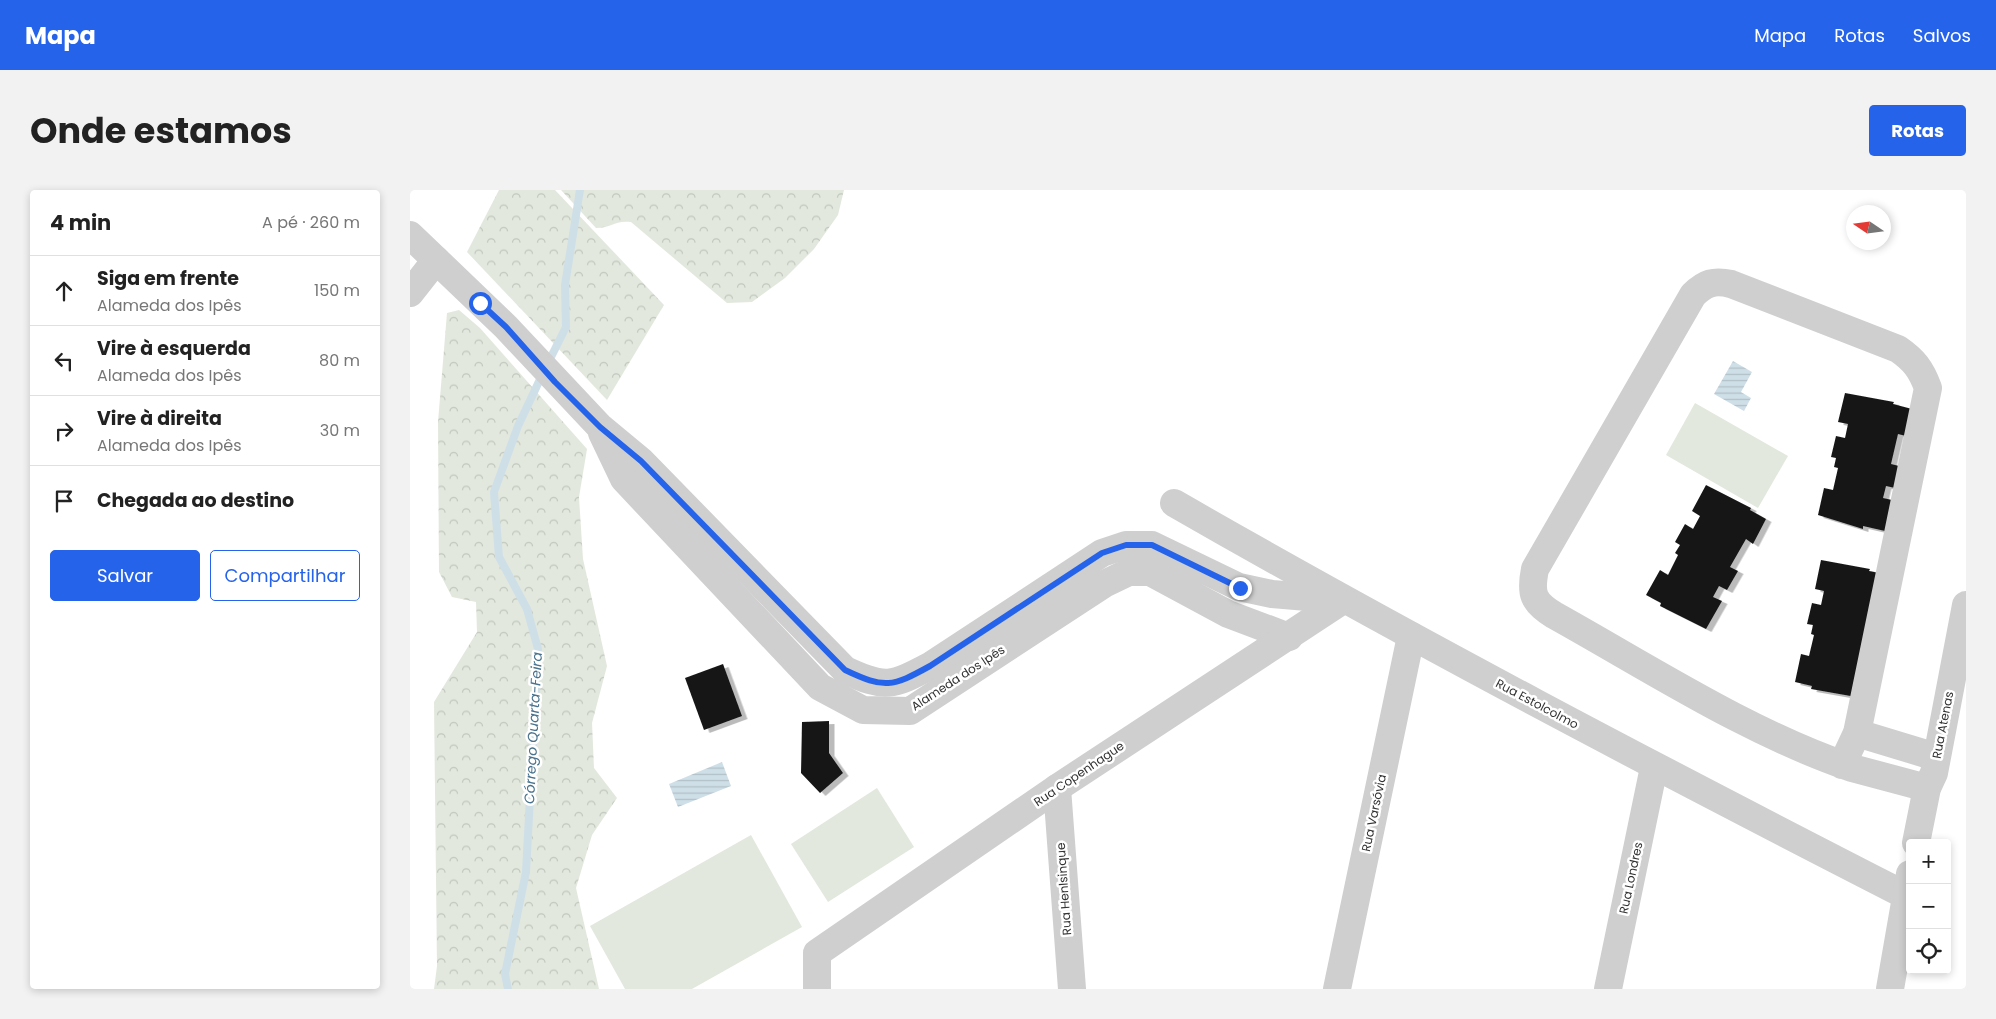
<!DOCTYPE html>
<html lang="pt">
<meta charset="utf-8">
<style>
body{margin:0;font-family:Poppins,sans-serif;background:#f2f2f2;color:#222}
.controls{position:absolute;right:15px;bottom:15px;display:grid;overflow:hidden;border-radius:5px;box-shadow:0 2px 8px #0003}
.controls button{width:45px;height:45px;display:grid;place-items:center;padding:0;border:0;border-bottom:1px solid #e0e0e0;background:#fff;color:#222;font:25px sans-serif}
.compass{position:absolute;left:1436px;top:15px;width:45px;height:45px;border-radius:50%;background:#fff;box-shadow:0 2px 8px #0003;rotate:283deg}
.stop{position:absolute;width:15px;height:15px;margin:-11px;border:4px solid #2563eb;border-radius:50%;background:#fff}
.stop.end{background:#2563eb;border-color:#fff;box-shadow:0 1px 5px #0008}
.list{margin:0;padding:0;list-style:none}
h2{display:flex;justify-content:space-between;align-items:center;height:65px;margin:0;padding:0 20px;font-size:21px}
h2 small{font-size:16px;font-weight:400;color:#767676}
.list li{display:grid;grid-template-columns:32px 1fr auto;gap:15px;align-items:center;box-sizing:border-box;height:70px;padding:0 20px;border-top:1px solid #e0e0e0}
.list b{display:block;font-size:19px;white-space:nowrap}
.list p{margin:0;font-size:16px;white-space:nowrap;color:#767676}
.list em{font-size:16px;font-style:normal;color:#767676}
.actions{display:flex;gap:10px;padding:15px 20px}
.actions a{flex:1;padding:11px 0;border:1px solid #2563eb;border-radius:5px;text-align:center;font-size:18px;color:#2563eb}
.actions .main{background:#2563eb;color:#fff}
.icon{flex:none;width:28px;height:28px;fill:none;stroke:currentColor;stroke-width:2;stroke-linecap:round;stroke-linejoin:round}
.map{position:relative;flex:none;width:1556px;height:799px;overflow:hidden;border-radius:5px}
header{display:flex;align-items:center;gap:30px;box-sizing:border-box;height:70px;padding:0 25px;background:#2563eb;color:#fff}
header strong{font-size:24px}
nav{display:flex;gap:28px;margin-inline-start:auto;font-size:18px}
.intro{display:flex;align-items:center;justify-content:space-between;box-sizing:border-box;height:120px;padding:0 30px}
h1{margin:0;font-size:35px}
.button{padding:12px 22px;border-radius:5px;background:#2563eb;color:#fff;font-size:18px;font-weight:700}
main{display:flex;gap:30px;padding:0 30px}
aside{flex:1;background:#fff;border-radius:5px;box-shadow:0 2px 8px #0003}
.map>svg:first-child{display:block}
.forest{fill:url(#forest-crowns)}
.garden{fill:#e2e8dd}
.water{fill:url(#water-rules)}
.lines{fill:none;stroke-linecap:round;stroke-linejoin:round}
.stream{stroke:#cfdfe8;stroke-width:8}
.building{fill:#191919;filter:url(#shadow)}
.minor{stroke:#cfcfcf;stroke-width:28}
.route{stroke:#2563eb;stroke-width:6}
.labels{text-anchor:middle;stroke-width:5;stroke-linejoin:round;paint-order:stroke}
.street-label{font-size:12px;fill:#323232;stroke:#fff}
.water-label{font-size:14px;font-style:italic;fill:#48728d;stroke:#fff}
</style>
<header>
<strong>Mapa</strong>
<nav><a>Mapa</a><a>Rotas</a><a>Salvos</a></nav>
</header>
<div class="intro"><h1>Onde estamos</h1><a class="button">Rotas</a></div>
<main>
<aside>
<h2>4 min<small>A pé · 260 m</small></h2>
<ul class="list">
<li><svg class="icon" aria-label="ahead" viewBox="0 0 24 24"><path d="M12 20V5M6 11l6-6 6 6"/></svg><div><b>Siga em frente</b><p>Alameda dos Ipês</p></div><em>150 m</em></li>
<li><svg class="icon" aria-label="left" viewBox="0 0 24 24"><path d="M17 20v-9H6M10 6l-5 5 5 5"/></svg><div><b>Vire à esquerda</b><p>Alameda dos Ipês</p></div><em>80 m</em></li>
<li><svg class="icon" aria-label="right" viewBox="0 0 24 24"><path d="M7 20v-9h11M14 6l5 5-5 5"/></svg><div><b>Vire à direita</b><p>Alameda dos Ipês</p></div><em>30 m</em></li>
<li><svg class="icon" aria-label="arrive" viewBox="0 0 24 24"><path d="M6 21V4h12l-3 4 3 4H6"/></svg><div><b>Chegada ao destino</b></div></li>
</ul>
<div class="actions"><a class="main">Salvar</a><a>Compartilhar</a></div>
</aside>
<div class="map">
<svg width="1556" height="799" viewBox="0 0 1556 799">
<defs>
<pattern id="forest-crowns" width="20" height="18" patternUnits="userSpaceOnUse" patternTransform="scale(1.25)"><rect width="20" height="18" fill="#e2e8dd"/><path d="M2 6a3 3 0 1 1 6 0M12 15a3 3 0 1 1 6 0" fill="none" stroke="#c2c7be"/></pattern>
<pattern id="water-rules" width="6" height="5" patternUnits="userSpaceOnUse" patternTransform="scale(1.25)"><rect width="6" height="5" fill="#cfdfe8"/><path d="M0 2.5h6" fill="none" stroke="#b2c0c7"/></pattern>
<filter id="shadow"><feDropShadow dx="5.5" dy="3" stdDeviation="0" flood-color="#0004"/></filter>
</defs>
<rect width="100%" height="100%" fill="#fff"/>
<g class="forest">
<polygon points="89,0 145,0 254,115 197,210 57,62"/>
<path d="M151 0H434L428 25 404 59 375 88 342 112 317 113 221 32C204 30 202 38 186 38Z"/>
<polygon points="49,120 70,138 177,259 169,307 173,369 197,476 182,533 184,578 207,608 182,645 166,698 189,799 24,799 27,776 24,512 67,442 66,412 42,407 29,382 28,232 37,123"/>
</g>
<g class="garden">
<polygon points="1285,213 1378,266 1348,318 1256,265"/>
<polygon points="467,598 504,657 418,712 381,654"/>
<polygon points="341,645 392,737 282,799 215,799 180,736"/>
</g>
<g class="water">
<polygon points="1323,171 1342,182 1331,202 1341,208 1334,221 1304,204"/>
<polygon points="312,572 321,596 268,617 259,594"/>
</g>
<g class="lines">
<g class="stream">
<polyline points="138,173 156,137 155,95 170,0"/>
<polyline points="98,799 95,784 116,682 128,459 117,419 89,367 84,302 108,236 133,183"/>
</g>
</g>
<g class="building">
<polygon points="1435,203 1484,212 1483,214 1502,219 1496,246 1488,244 1481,274 1489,276 1485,298 1476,296 1473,308 1482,310 1475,341 1453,336 1453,339 1408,325 1414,298 1423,300 1428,278 1424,277 1426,268 1421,267 1426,246 1435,248 1438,234 1428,232"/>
<polygon points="1296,295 1341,318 1340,320 1356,329 1343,354 1336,349 1320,377 1328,381 1317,400 1309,396 1303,407 1312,411 1296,439 1250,416 1251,413 1236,405 1250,380 1258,385 1268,365 1265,363 1270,355 1265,352 1275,334 1283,339 1290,326 1282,321"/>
<polygon points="1411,370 1460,379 1459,381 1479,385 1452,508 1401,499 1402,496 1385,492 1391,464 1399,466 1404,445 1401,444 1403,435 1397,434 1402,413 1411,415 1414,401 1405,399"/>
<polygon points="313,474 332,526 294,540 275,488"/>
<polygon points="419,531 419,563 433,583 410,603 391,583 392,532"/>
</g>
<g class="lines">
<g class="minor">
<path d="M0 45 96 137 190 237 231 271 435 480C475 499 482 496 520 476L692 363 716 355H742L829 397 862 404 933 410"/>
<polyline points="0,103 26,70"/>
<polyline points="192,243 214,289 410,497 453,520 500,521 694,394 719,382 740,382 818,424 879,447"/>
<path d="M764 313C1004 451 1249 579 1495 705"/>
<polyline points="1447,543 1526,567"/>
<path d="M1432 575 1447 543 1518 198C1511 179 1504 170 1488 159L1321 94C1304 90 1295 93 1283 105L1125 379C1120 404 1123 412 1144 425 1241 479 1337 542 1442 578L1517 598"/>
<polyline points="647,598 662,799"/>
<polyline points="1506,653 1517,598 1524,583 1556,415"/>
<polyline points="407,799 407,763 647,598 933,410"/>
<polyline points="927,799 1001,446"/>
<polyline points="1198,799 1244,577"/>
<polyline points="1480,799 1500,684"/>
</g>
</g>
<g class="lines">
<path class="route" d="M70 113 96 137 145 192 190 237 231 271 435 480C475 499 482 497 520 476L692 363 716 355H742L830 398"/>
</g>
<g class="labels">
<g class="street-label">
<text transform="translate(548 488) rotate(-33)" y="4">Alameda dos Ipês</text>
<text transform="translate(1127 514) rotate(28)" y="4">Rua Estolcolmo</text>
<text transform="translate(1533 535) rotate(-79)" y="4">Rua Atenas</text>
<text transform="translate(669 584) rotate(-34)" y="4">Rua Copenhague</text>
<text transform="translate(964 623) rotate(-78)" y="4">Rua Varsóvia</text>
<text transform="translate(1221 688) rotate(-78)" y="4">Rua Londres</text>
<text transform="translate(654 699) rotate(-94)" y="4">Rua Henlsinque</text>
</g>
<g class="water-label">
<text transform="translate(123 538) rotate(-87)" y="5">Córrego Quarta-Feira</text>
</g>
</g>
</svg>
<div class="controls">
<button>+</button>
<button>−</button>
<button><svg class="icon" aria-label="locate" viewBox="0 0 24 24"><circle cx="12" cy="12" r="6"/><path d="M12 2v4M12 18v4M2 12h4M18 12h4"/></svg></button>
</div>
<svg class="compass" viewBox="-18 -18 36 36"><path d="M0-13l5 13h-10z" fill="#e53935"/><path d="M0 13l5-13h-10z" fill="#767676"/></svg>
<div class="stop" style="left:70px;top:113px"></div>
<div class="stop end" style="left:830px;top:398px"></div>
</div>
</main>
